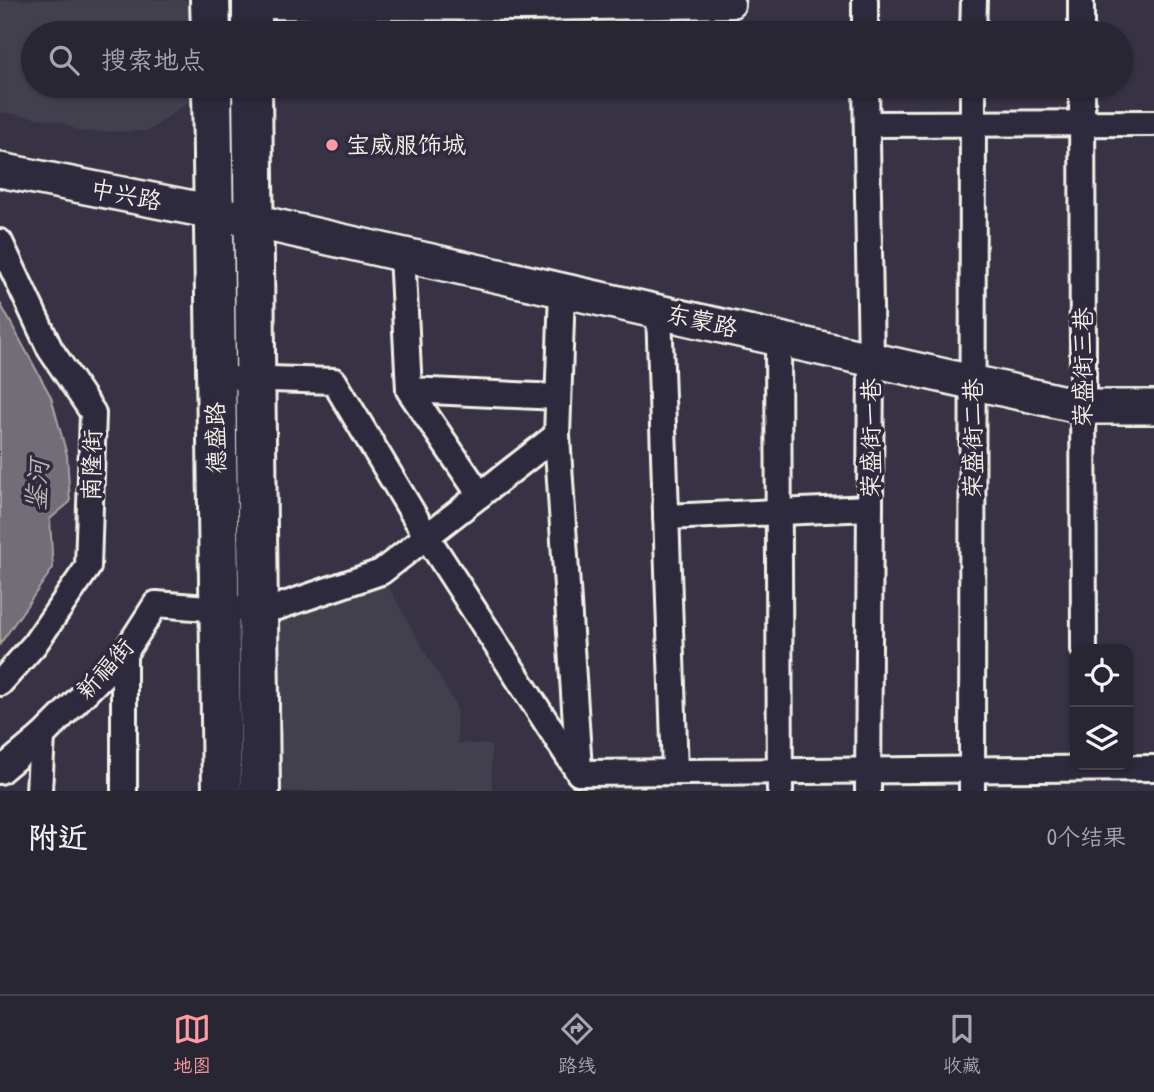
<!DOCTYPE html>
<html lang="zh">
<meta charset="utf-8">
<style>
body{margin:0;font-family:"Patrick Hand","LXGW WenKai TC",sans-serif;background:#35323f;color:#f1f3f6}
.controls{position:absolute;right:21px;bottom:21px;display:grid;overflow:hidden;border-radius:14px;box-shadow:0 2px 5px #0004}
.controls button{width:63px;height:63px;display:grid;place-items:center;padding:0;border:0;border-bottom:2px solid #45434e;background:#292633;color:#f1f3f6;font:35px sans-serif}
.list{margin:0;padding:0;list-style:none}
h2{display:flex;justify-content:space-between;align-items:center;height:91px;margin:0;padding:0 28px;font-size:30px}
h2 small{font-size:23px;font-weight:400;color:#a5a5ac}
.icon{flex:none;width:38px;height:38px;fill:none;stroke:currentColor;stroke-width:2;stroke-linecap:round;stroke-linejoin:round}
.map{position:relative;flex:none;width:1154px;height:791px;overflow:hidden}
.search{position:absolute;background:#292633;box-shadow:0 2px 5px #0004;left:21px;right:21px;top:21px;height:77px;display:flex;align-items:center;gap:18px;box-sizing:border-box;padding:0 24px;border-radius:38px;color:#a5a5ac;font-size:26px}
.sheet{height:203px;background:#292633}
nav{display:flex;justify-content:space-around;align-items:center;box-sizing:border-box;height:98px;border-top:2px solid #45434e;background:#292633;font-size:19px;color:#a5a5ac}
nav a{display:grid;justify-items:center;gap:4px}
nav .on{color:#ff9aa2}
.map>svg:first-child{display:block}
.built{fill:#433f4e}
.water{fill:#726e77;stroke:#a6a2a4;stroke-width:2}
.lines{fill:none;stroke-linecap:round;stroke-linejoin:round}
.street-casing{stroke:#f4f1e8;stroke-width:30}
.secondary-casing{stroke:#f4f1e8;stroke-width:38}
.highway-casing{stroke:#f4f1e8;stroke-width:44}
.street{stroke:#2f2a3d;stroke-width:24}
.secondary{stroke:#2f2a3d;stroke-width:33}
.highway{stroke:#2f2a3d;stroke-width:38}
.poi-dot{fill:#ff9aa2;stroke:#2f2a3d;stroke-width:2.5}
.labels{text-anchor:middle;stroke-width:7;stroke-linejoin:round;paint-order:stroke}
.poi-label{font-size:24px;fill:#f4f1e8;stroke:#2f2a3d;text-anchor:start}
.street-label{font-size:24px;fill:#f4f1e8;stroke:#2f2a3d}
.water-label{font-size:26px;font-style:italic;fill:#bab6b5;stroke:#2f2a3d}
</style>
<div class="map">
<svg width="1154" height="791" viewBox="0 0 1154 791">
<rect width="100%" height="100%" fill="#373244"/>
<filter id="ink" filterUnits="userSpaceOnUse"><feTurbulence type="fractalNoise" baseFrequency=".0143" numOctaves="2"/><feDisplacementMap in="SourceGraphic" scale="14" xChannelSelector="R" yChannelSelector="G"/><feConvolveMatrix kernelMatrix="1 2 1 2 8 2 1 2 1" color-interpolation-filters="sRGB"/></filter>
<g filter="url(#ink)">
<g class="built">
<polygon points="0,0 193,0 193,33 33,33 33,86 193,86 193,98 149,131 80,132 62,122 0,112"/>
<polygon points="384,579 456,706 458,743 491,745 492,791 269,791 267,615"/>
</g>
<polygon class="water" points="0,303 51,397 67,455 70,502 50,519 53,568 0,644"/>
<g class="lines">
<defs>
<g id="street">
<polyline points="865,0 865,33"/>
<polyline points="1081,0 1081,33"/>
<polyline points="252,6 523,8 732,5"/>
<polyline points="973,33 974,0"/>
<polyline points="866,86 871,359 868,791"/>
<polyline points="1082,86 1084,649"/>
<polyline points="867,124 1154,123"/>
<polyline points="0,242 50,349 93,413 88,567 34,645 0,683"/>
<polyline points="402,254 409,390 480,495"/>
<polyline points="659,311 675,772"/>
<polyline points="778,338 780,791"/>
<polyline points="241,378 334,381 427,537 579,773"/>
<polyline points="409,390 558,397"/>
<polyline points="557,435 579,769"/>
<polyline points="666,517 870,508"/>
<polyline points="0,771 42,736 124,654 156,604 220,609 278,607 381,572 557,435 562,290"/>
<polyline points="579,773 1154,768"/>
<polyline points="39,791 42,736"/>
<polyline points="124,791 124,654"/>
<polyline points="972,791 973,86"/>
</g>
<polyline id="secondary" points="0,170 213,212 1083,407 1154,407"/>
<g id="highway">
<polyline points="210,0 211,33"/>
<polyline points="252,33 252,0"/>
<polyline points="212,86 222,791"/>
<polyline points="252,86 260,791"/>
</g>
</defs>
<use href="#street" class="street-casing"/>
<use href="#secondary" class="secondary-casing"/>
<use href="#highway" class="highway-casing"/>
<use href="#street" class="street"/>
<use href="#secondary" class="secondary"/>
<use href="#highway" class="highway"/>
</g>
</g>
<circle class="poi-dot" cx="332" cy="145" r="7"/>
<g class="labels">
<g class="poi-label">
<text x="346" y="153">宝威服饰城</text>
</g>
<g class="street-label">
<text transform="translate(126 195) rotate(11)" y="8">中兴路</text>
<text transform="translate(702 321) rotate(13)" y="8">东蒙路</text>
<text transform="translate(1083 367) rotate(-90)" y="8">荣盛街三巷</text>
<text transform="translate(216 438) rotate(-91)" y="8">德盛路</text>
<text transform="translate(871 438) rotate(-90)" y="8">荣盛街一巷</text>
<text transform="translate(973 438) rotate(-90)" y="8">荣盛街二巷</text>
<text transform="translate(92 465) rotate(-89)" y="8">南隆街</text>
<text transform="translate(105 669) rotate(-48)" y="8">新福街</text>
</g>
<g class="water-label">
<text transform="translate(37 485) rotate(-86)" y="9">鉴河</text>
</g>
</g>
</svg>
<div class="controls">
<button><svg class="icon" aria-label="locate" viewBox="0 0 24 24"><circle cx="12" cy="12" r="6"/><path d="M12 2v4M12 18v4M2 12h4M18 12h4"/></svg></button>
<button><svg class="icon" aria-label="layers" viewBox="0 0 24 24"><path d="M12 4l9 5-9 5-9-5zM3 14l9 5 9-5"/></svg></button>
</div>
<div class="search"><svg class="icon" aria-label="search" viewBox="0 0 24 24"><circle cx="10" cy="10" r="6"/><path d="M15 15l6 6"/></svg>搜索地点</div>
</div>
<section class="sheet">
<h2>附近<small>0个结果</small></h2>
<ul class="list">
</ul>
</section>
<nav>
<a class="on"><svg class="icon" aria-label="map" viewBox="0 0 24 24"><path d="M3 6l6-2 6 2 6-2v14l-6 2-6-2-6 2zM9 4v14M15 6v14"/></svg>地图</a>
<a><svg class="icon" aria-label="directions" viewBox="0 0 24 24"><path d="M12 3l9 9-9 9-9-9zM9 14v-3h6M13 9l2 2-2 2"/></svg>路线</a>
<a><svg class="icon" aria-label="saved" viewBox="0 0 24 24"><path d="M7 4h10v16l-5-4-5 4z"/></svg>收藏</a>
</nav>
